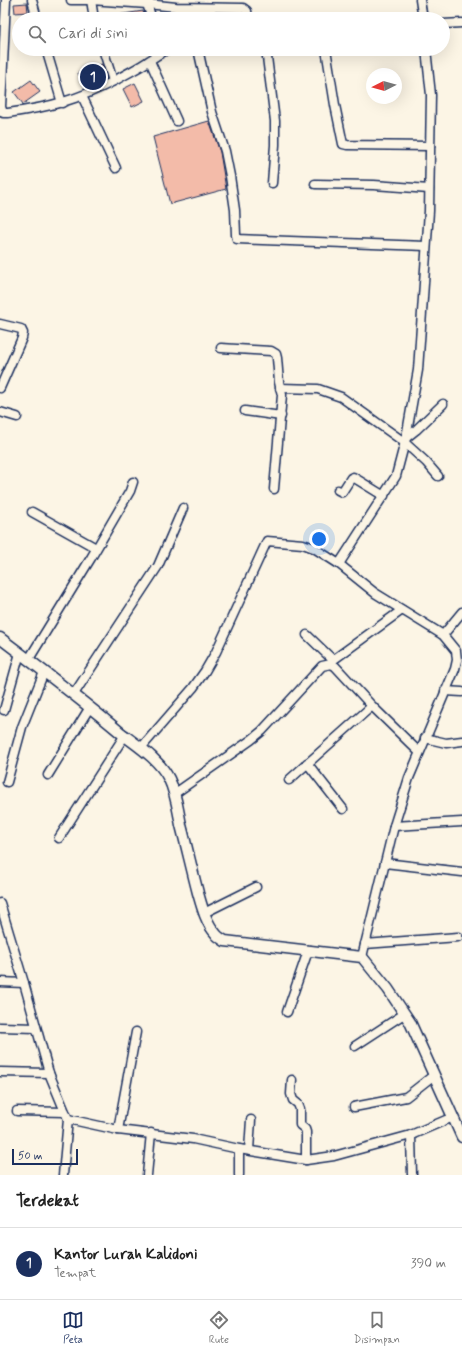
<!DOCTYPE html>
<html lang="id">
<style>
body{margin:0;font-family:Mynerve,sans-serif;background:#f2f2f2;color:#222}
.compass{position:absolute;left:366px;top:68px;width:36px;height:36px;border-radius:50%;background:#fff;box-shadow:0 4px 16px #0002;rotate:264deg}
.scale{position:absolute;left:12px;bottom:10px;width:66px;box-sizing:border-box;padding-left:4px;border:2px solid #1b2f5e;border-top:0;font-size:11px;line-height:14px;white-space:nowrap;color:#1b2f5e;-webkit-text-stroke:3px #fcf5e5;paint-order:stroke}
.you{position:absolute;left:319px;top:539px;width:14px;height:14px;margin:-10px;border:3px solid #fff;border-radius:50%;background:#1a73e8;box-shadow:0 0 0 6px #1a73e833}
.badge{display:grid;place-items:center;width:26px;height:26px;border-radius:50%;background:#1b2f5e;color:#fff;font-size:13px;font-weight:700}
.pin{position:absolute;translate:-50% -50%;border:2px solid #fff;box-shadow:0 1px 4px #0006}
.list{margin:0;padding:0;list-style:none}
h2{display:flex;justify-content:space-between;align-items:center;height:52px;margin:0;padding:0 16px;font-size:17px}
h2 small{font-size:13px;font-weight:400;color:#767676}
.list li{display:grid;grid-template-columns:26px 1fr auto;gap:12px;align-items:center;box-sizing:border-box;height:72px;padding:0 16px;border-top:1px solid #e0e0e0}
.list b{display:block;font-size:15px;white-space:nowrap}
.list p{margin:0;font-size:13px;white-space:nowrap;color:#767676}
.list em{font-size:13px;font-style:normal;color:#767676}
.icon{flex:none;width:22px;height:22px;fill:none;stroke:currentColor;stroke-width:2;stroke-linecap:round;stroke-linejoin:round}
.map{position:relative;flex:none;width:462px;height:1175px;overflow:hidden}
.search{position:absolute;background:#fff;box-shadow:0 4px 16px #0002;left:12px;right:12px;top:12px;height:44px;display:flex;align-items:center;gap:10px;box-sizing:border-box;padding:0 14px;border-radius:22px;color:#767676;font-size:15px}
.sheet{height:124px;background:#fff}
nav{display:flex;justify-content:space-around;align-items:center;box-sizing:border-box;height:56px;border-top:1px solid #e0e0e0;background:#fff;font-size:11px;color:#767676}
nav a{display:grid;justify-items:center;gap:2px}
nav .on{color:#1b2f5e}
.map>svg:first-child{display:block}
.building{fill:#f3bba9;stroke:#1b2f5e}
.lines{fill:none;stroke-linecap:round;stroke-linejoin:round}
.minor-casing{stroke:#1b2f5e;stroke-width:11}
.tertiary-casing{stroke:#1b2f5e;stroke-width:13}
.minor{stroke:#fcf5e5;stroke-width:8}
.tertiary{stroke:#fcf5e5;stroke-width:10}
</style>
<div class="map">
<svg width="462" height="1175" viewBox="0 0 462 1175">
<rect width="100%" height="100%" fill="#fcf5e5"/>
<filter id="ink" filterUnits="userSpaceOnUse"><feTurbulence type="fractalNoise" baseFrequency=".025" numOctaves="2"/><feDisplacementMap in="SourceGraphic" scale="8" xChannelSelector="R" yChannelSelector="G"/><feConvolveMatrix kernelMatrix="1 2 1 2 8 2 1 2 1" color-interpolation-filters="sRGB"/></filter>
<g filter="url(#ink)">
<g class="building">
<polygon points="27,3 28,12 15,13 14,4"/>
<polygon points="143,11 145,19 117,19 117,15"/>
<polygon points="102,64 106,79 85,88 78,73"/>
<polygon points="31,80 40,92 23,104 14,92"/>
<polygon points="135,83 144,101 132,107 123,89"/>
<polygon points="209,121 220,152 226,189 170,204 153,137"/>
</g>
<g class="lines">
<defs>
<g id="minor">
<path d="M6 0 1 107 3 113H8C50 107 78 100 116 80 127 73 139 68 150 60 157 56 161 52 169 49"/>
<polyline points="32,0 37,19"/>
<polyline points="71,0 91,0 94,19"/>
<polyline points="91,0 147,4 176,7 243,8 247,11 248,19"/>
<polyline points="147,0 147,4 152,19"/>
<polyline points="420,0 423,19"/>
<polyline points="443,24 462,23"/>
<polyline points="46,49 62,103"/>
<polyline points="103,49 113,81"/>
<polyline points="198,49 212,112 225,151 230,176 235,210 236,235 237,239 426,246"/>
<polyline points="266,49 275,121 275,145 272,183"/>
<polyline points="326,49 335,105 343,144 347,145 430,146"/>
<polyline points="150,61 177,121"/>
<polyline points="82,96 116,168"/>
<polyline points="315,184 374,185 429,189"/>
<polyline points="0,324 21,329 23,333 22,338 0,388"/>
<polyline points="221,348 271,351 276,354 277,358 279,382 282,395 274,489"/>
<polyline points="280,388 318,389 341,397 404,442 426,462 438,476"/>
<polyline points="245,411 281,416"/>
<polyline points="0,412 17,417"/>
<polyline points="406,438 416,430 443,404"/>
<polyline points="338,490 342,492 351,478 353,477 384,496"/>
<polyline points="32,512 96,548"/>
<polyline points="339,564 396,476 406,438 418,370 429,211 431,95 426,49"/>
<polyline points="307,635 333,660"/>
<polyline points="443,635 462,612"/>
<polyline points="29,659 91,558 130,491 133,482"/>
<polyline points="331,664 333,660 402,610"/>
<polyline points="445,691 462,692"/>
<polyline points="74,694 158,566 183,508"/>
<polyline points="4,710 20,653"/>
<polyline points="425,738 446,743 462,741"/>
<polyline points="141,748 193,688 205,671 216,652 267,541 303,544 314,548 339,564 375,593 443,635 456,651 457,660 455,669 409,778 394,826 362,957"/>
<polyline points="307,763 343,809"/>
<polyline points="48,775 90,707"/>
<polyline points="289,780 372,706"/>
<polyline points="7,782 22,727 44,672"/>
<polyline points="174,794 251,740 262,731 322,666 331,664 335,666 372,706 419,752"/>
<polyline points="394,826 462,822"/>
<polyline points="59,838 125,735"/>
<polyline points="385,863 462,872"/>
<polyline points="0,903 24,983 49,1073 68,1119"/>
<polyline points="204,913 256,887"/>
<polyline points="365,944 458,937"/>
<polyline points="0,982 24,983"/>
<polyline points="287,1012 308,951"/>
<polyline points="0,1027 36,1028"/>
<polyline points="355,1046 404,1014"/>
<polyline points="0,1072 49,1073"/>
<polyline points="292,1080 291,1094 293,1100 298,1104 300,1109 300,1125 305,1129 306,1132 306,1160"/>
<polyline points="354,1107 406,1097 434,1075"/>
<polyline points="17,1111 65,1112"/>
<polyline points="118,1130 136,1032"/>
<polyline points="411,1135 412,1175"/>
<polyline points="249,1150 251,1120"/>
<polyline points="63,1175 68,1119 118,1130 193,1139 239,1149 306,1160 334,1156 411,1135 453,1117"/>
<polyline points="147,1175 151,1133"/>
<polyline points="239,1175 239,1149"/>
</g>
<path id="tertiary" d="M0 638C41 669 82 700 121 733 138 746 159 759 169 779 176 793 178 810 181 825 187 848 192 870 198 893 202 907 206 923 216 934 218 937 222 939 225 941L362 957 388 989 410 1022 462 1137"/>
</defs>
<use href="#minor" class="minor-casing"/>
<use href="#tertiary" class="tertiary-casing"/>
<use href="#minor" class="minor"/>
<use href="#tertiary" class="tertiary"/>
</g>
</g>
</svg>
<svg class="compass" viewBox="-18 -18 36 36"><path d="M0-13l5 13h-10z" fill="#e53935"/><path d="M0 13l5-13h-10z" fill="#767676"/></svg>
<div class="scale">50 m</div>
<div class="you"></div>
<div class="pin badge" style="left:93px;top:77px">1</div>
<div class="search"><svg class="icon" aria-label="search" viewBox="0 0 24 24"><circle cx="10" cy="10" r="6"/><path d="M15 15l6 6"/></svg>Cari di sini</div>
</div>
<section class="sheet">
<h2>Terdekat<small></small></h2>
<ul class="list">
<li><span class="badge">1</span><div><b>Kantor Lurah Kalidoni</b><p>Tempat</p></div><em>390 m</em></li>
</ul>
</section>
<nav>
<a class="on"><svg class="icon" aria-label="map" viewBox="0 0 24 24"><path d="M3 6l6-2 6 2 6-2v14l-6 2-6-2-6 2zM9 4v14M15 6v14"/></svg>Peta</a>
<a><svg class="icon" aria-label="directions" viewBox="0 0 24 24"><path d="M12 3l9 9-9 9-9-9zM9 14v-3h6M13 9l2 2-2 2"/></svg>Rute</a>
<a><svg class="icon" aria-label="saved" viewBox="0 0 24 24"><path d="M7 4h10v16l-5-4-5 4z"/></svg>Disimpan</a>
</nav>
